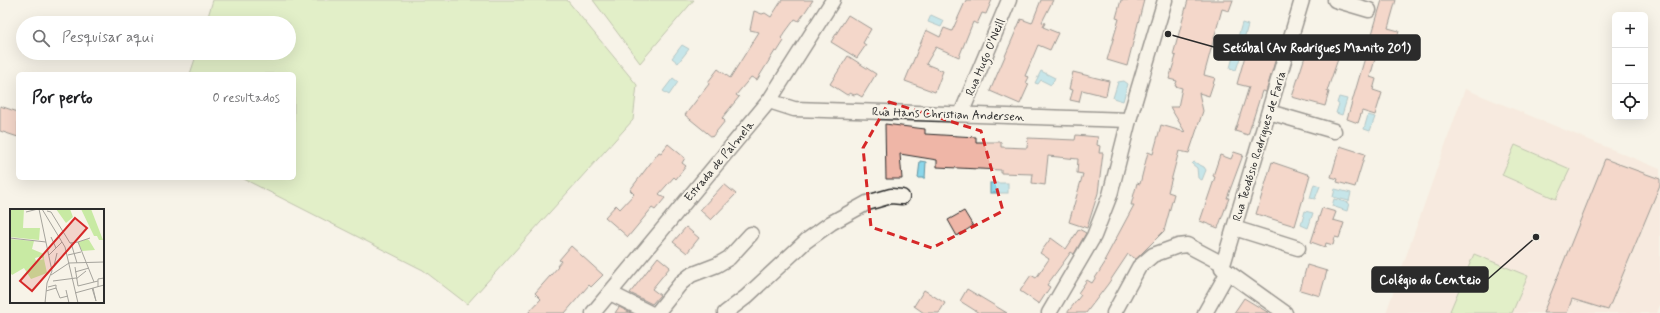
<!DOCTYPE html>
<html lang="pt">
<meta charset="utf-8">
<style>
body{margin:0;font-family:Mynerve,sans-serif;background:#f2f2f2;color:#202124}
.controls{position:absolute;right:12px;top:12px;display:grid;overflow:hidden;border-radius:6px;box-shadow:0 4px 16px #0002}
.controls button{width:36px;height:36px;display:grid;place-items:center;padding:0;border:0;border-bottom:1px solid #e0e0e0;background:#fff;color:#202124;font:20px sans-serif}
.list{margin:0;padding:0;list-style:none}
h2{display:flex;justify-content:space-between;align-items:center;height:52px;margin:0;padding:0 16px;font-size:17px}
h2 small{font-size:13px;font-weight:400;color:#757577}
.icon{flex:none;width:22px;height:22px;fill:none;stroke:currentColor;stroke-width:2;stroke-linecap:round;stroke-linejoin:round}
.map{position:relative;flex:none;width:1660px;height:313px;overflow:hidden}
.search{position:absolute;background:#fff;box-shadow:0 4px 16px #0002;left:16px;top:16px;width:280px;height:44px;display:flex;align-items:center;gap:10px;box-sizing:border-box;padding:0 14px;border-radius:22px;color:#757577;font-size:15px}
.panel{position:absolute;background:#fff;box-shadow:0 4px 16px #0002;left:16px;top:72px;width:280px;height:108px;border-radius:6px}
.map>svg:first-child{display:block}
.built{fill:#f5e1d4}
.green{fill:#c8eaa3;stroke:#7a8a67}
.water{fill:#8ad6ea;stroke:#64929e}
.building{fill:#efb6a7;stroke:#2b2b2b}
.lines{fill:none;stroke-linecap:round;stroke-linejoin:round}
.minor-casing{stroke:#2b2b2b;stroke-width:17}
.minor{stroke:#f7f3e8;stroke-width:14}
.marked{fill:none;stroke:#d62828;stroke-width:3;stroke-dasharray:8 5;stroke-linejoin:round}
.labels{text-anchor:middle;stroke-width:4;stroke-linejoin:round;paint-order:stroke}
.street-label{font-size:12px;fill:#2b2b2b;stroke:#f7f3e8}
.inset-road{fill:none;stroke:#a5a39c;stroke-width:1}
.view{fill:#d62828;fill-opacity:0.15;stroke:#d62828;stroke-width:2}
.inset-edge{fill:none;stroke:#2b2b2b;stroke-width:2}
.leader{fill:none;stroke:#2b2b2b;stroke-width:1.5}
.callout-dot{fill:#2b2b2b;stroke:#f7f3e8;stroke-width:1.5}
.callout{fill:#2b2b2b;stroke:#2b2b2b;stroke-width:1.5}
.callout-label{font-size:13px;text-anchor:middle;font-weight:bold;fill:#fff}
</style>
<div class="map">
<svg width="1660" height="313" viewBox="0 0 1660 313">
<rect width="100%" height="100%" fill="#f7f3e8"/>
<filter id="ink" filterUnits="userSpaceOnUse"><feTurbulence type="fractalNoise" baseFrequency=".025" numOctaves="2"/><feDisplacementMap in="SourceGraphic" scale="8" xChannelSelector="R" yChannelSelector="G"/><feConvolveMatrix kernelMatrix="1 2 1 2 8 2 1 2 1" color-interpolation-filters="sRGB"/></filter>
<g filter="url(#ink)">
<polygon class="built" points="1465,89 1660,169 1660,305 1657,313 1386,313"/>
<g class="green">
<polygon points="213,0 567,0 637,85 633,120 467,304 423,270 242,178 294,178 294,74 190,74 197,53 289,53 289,23 206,23"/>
<polygon points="593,0 694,0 640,63"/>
<polygon points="1515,145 1570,169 1556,199 1502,175"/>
<polygon points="1474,254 1528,276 1512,313 1455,313 1450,311"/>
</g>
<g class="water">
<polygon points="931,15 944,21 941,27 928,22"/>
<polygon points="1242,23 1248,25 1244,39 1238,37"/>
<polygon points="682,45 689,49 678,63 672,58"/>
<polygon points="1234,53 1241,55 1236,70 1230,68"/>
<polygon points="1041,71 1055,78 1051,85 1041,80 1038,84 1035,83"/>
<polygon points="673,78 678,82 669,95 663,91"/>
<polygon points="1124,81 1128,84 1123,101 1113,98 1118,82"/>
<polygon points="1339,97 1347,99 1342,115 1336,113 1339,104 1337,103"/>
<polygon points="1368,115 1375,117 1370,131 1364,129"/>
<polygon points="920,161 926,162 925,178 918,178"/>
<polygon points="1194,162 1204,167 1206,170 1202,180 1198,178 1197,168 1192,164"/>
<rect x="990" y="183" width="18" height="10"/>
<polygon points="1314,184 1320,186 1315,199 1310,198"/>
<polygon points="1335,189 1351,193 1349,201 1333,197"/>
<polygon points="1334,199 1349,203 1347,211 1332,206"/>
<polygon points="1305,211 1313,213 1308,228 1301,225"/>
</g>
<g class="building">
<polygon points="782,0 813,0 799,21 795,19 781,38 784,41 777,52 775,51 757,80 751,77 736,95 739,97 722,118 725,121 712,137 685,115 709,84 708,82 718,69 730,78 759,32 750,30 754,11 762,14 765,13 771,17"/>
<polygon points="966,0 992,0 986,14 982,13 977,24 973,22 959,57 936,47 926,64 943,71 935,92 905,81 926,30 940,37 944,28 952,31"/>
<polygon points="1041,0 1053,0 1042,22 1045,23 1043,27 1058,33 1050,50 1038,45 1025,76 1029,77 1026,83 1029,84 1020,104 990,91 1021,19 1032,23"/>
<polygon points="1121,0 1144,0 1127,66 1107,60 1119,19 1116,18"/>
<polygon points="1188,0 1233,0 1229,11 1222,9 1204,75 1215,78 1209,96 1199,93 1203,111 1189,153 1179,151 1168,192 1174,194 1164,231 1136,259 1128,254 1108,284 1086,313 1067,313 1081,295 1078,293 1087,280 1092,283 1106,261 1104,261 1134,205 1131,205 1137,183 1140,184 1148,152 1153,154 1161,125 1185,132 1170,107 1178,107 1182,88 1175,86 1177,81 1169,79 1176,56 1173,55"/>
<polygon points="1382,0 1396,0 1388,28 1399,31 1391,57 1377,52 1370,77 1376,79 1373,90 1382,93 1375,115 1362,111 1358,123 1347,119"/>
<polygon points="848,15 871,29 863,43 866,45 857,58 831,42"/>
<polygon points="1249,42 1278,51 1266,92 1262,91 1248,135 1235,131 1249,87 1237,84"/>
<polygon points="1309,44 1327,50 1326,55 1338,59 1327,91 1329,92 1325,106 1292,97"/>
<polygon points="848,56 876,74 862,97 857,94 854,95 850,93 847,95 830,84"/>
<polygon points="1073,72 1109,81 1106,96 1082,90 1079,102 1070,100 1073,90 1069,89"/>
<polygon points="0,106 18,112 18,137 0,131"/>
<polygon points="885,124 925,129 925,134 976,137 976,142 1001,142 1001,147 1027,148 1028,138 1075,140 1076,135 1098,137 1097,145 1100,146 1099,153 1103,153 1098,193 1087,228 1069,222 1083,174 1077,173 1078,159 1048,156 1045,185 1032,183 1033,174 1001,173 1001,170 937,167 937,160 900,154 902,179 886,179"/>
<polygon points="668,144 685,158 682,163 686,166 676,179 674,177 659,194 665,198 655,210 652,208 628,237 605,217 616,205 620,209 634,194 630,190 659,152 661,153"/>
<polygon points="1340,146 1365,154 1355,187 1337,182 1338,179 1331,177"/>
<polygon points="1234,152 1243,155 1227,198 1229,198 1218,228 1200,221 1215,177 1213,176 1220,155 1231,159"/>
<polygon points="1605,159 1660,179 1660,185 1608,310 1572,299 1567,313 1543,313"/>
<polygon points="1272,162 1310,175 1295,226 1256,214"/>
<polygon points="724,184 736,194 711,220 700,210"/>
<polygon points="1322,208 1336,212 1333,220 1344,223 1339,238 1335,237 1333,245 1326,243 1325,247 1311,242"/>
<polygon points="964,211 973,226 957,236 948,220"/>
<polygon points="686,227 699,238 687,253 673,242"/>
<polygon points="1079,229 1086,233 1074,254 1071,252 1047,285 1050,287 1039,304 1020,291 1031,275 1036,278 1049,259 1040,253 1051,238 1066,249"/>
<polygon points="571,246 603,275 591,287 589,285 565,313 528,313 541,299 535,293 558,267 557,266 561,261 559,260"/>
<polygon points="658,257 670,267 652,289 660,295 652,304 630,293"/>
<polygon points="1307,265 1327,271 1320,296 1300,290"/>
<polygon points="967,289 1007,313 979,313 960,301"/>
<polygon points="924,290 945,303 939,313 924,313 914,306"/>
<polygon points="1244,298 1269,313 1234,313"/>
<polygon points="619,307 631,313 615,313"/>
</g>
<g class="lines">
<defs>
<g id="minor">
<polyline points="1335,0 1369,10"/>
<polyline points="769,101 794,109 1129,120"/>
<polyline points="1269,112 1334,131"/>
<polyline points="961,114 1009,0"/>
<polyline points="1234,228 1298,248"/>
<polyline points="610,293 650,313"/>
<polyline points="593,313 769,101 833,0"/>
<polyline points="657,313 681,283 691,275 717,265 729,258 751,234"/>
<polyline points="725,313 746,297 806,241 831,223 867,203 891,196 902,197"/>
<polyline points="1049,313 1094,236 1110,195 1129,120 1165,0"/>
<polyline points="1114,313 1139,267 1153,255 1178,246 1187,245 1223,264"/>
<polyline points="1205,313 1228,272"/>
<polyline points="1285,313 1222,268 1302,0"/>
</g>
</defs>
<use href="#minor" class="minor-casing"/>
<use href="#minor" class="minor"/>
</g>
</g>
<path d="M0 0H1660V313H0ZM889 102 981 131 1003 211 932 248 871 227 863 148Z" fill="#f7f3e8" fill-opacity=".55" fill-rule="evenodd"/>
<path class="marked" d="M889 102 981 131 1003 211 932 248 871 227 863 148Z"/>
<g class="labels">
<g class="street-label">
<text transform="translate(985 57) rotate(-67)" y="4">Rua Hugo O'Neill</text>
<text transform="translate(948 114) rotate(2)" y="4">Rua Hans Christian Andersen</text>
<text transform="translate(1259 146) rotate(-73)" y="4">Rua Teodósio Rodrigues de Faria</text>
<text transform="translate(719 161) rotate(-50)" y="4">Estrada de Palmela</text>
</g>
</g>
<g transform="translate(10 209)">
<rect width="94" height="94" fill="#f7f3e8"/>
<path d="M0 0H14L13 19H30L29 31 0 28ZM46 0H60L63 8 56 14ZM71 0H81L93 31H89L87 27H84ZM0 30 24 32 22 40 34 45V50L29 48 25 49 26 52 34 50 37 64 21 70 14 59 2 66 0 63ZM77 30 79 31 85 41 72 42 68 33Z" fill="#c8eaa3"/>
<path class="inset-road" d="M29 0 42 62 37 74 35 94M32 0 55 38 68 94M37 2 41 3 60 34 68 33 84 73M16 3 28 0M41 28 46 39M0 29 36 33M68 33 80 29M61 34 67 54M39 46 52 33M58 46 71 43M59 54 94 53M44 57 47 44M65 58 68 77 88 72M65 63 79 59M41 66 59 54M66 70 76 62M43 72 66 69M38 78 46 76V80M88 78V70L94 69M82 79 86 92 83 79M56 81 59 94M36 82 46 79 50 89 58 87M65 84 94 76"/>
<path class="view" d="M65 9 77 19 22 82 10 72Z"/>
<rect width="94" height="94" class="inset-edge"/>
</g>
<path class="leader" d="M1168 34L1214 47M1536 237L1488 279"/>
<g class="callout-dot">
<circle cx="1168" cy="34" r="4"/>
<circle cx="1536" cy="237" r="4"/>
</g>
<g class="callout">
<rect x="1214" y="35" width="206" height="25" rx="4"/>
<rect x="1372" y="267" width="116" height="25" rx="4"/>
</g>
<g class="callout-label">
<text x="1317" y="52">Setúbal (Av Rodrigues Manito 201)</text>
<text x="1430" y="284">Colégio do Centeio</text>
</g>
</svg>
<div class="controls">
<button>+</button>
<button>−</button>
<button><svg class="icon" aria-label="locate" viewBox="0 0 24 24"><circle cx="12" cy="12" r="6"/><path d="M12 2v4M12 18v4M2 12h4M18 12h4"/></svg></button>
</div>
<div class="search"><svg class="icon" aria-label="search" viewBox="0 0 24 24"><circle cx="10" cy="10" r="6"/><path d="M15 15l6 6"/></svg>Pesquisar aqui</div>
<section class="panel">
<h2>Por perto<small>0 resultados</small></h2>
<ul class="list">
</ul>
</section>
</div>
